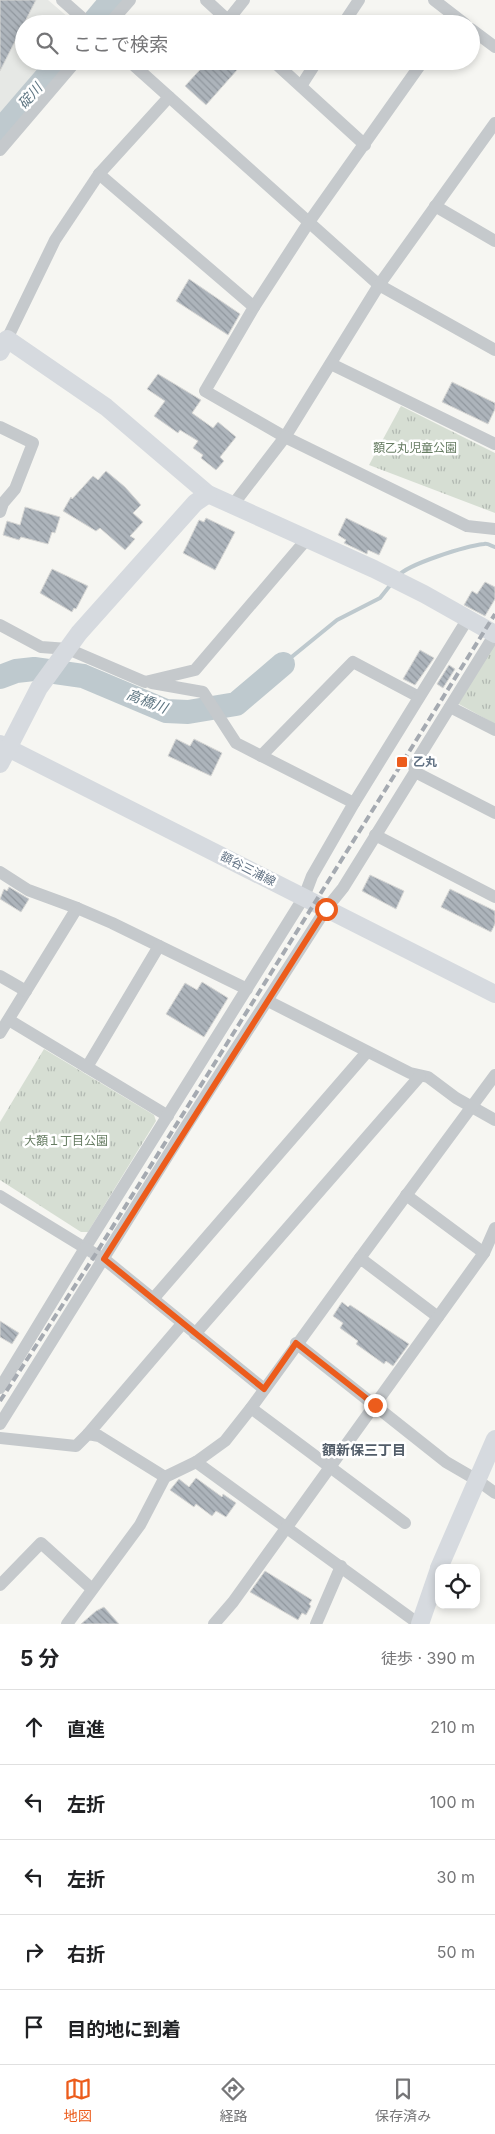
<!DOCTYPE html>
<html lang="ja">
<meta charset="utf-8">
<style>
body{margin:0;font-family:Inter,"Noto Sans JP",sans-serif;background:#f2f2f2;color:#202124}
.controls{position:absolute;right:15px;bottom:15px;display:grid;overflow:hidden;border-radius:10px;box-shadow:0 2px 8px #0003}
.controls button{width:45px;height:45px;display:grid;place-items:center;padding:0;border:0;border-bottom:1px solid #e0e0e0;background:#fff;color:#202124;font:25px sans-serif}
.stop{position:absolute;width:15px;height:15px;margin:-11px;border:4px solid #ec5c1c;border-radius:50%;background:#fff}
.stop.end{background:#ec5c1c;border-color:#fff;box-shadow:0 1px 5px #0008}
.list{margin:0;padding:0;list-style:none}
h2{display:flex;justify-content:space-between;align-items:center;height:65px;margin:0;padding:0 20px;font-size:21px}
h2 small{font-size:16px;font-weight:400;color:#757577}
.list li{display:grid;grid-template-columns:32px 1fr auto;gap:15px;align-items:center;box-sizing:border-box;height:75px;padding:0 20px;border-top:1px solid #e0e0e0}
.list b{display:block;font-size:19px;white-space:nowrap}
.list em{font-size:16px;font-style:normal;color:#757577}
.icon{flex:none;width:28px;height:28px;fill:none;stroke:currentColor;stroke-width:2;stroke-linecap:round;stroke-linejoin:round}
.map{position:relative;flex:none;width:495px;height:1624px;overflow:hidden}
.search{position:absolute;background:#fff;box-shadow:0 2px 8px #0003;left:15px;right:15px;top:15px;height:55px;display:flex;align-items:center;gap:12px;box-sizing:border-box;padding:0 18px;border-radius:28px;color:#757577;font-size:19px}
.sheet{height:440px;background:#fff}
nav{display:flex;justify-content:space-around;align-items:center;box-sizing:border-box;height:70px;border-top:1px solid #e0e0e0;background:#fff;font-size:14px;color:#757577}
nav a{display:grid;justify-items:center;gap:2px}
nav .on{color:#ec5c1c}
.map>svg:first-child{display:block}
.built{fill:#e6e8e5}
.grass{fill:url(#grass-tufts)}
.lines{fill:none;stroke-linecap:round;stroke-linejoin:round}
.stream{stroke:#bec9ce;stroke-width:4}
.river{stroke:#bec9ce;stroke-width:24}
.building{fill:url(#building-back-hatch);stroke:#d7d7d5}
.street{stroke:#c5c9cc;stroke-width:12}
.secondary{stroke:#d6dadf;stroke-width:18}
.rail{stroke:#a5aab1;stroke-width:4;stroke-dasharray:8 4;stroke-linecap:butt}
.route{stroke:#ec5c1c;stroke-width:6}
.poi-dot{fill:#ec5c1c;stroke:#fff;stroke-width:2}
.labels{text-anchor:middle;stroke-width:5;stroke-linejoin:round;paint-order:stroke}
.park-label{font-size:12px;fill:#667c62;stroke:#fff}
.poi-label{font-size:12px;font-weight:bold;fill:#637385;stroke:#fff;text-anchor:start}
.street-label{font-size:12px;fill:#637385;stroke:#fff}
.water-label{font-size:14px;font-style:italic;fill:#5f7682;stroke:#fff}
.neighbourhood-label{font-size:14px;font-weight:bold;fill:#525d69;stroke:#fff}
</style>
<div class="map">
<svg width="495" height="1624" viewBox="0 0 495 1624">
<defs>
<pattern id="grass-tufts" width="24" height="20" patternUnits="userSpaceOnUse" patternTransform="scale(1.25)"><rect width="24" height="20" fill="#d6ded3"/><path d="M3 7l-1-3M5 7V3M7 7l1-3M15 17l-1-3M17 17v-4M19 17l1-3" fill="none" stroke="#b1b8b1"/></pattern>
<pattern id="building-back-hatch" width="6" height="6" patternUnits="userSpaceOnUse" patternTransform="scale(1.25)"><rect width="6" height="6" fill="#adb4bb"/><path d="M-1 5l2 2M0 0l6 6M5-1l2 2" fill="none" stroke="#90979e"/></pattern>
</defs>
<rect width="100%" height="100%" fill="#f6f6f2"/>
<polygon class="built" points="0,0 48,0 76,24 24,24 24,61 51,61 0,120"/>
<g class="grass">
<polygon points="401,406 495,453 495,513 369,465"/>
<polygon points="495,642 495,724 457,703"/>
<polygon points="44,1049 154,1115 156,1121 88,1232 81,1232 0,1180 0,1122"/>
</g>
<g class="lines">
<g class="stream">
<path d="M398 576C408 564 466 546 484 544 488 543 491 546 495 547"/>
<polyline points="283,664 337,620 380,598 392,583"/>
</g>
<g class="river">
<polyline points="92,24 112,0"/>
<polyline points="0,131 60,61"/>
<polyline points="0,677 16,671 34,669 83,676 166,711 188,712 236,704 283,664"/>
</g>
</g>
<g class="building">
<polygon points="0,0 36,0 0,71"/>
<polygon points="208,61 245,61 206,105 185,86"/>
<polygon points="189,279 240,314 228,335 176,301"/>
<polygon points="158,374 201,400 192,413 213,428 218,422 236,437 220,457 224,461 216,470 201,458 203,455 193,448 198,441 180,430 178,433 154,416 165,401 147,389"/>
<polygon points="452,382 495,403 495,409 488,424 442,402"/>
<polygon points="106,471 125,487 141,505 133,513 143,522 130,536 135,539 125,550 100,528 96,531 63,511 71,497 72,499 93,476 98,480"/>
<polygon points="25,507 60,517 55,533 52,532 48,544 21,537 19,540 3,535 7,521 20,525"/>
<polygon points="206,518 235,532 215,570 183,553 199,520 204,522"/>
<polygon points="346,518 387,538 379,555 368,550 367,554 344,543 346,540 338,535"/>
<polygon points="52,569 88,586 76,609 74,608 72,612 40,593"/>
<polygon points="485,582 495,587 495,599 485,616 464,605 472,591 477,594"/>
<polygon points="420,650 434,658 415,685 403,679"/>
<polygon points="449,665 455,669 443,688 437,684"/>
<polygon points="176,739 190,746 194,739 222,753 211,776 168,756"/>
<polygon points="370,875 404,891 396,909 362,891"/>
<polygon points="9,887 29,899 21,912 0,899 4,889 7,891"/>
<polygon points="450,889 495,911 495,924 491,932 441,907"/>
<polygon points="202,982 228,998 204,1037 166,1014 185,983 197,990"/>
<polygon points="342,1302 348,1307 350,1305 409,1344 393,1366 386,1361 384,1364 356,1344 358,1341 340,1328 343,1323 333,1316"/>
<polygon points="0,1321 19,1333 12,1344 0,1337"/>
<polygon points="196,1478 222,1497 223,1494 236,1503 226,1517 216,1511 212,1516 196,1504 194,1507 170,1490 179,1479 189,1487"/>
<polygon points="265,1571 312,1600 309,1604 311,1606 306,1615 302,1613 298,1620 250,1592"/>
<polygon points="104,1607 119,1624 81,1624 96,1611"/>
</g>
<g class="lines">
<g class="street">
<polyline points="62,0 89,24"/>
<polyline points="206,0 232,24"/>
<polyline points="434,0 465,24"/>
<polyline points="228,20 244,0"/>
<polyline points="109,24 130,0"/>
<polyline points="343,24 359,0"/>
<polyline points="471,29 495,47"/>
<polyline points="129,61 379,285 495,123"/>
<polyline points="273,61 365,145"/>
<polyline points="301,86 317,61"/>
<polyline points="0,150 76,61"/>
<polyline points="99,174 254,307 205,391 285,437 379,285 495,350"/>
<polyline points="435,206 495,241"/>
<polyline points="254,307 309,222 423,61"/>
<polyline points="7,339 55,240 99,174 169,97"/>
<polyline points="331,364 495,444"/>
<polyline points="0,427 33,443 15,489 3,503 0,512"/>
<polyline points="232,506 285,437 467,526 495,529"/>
<polyline points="0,625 41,647 68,649 145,682 195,670 306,540"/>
<polyline points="152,683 203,692 236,743 354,803"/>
<polyline points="450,707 495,730"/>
<polyline points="261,756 353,662 419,697"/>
<polyline points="415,772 495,813"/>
<polyline points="375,835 495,897"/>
<polyline points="0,872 28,890 77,908 0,1033"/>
<polyline points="77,908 112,923 247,989"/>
<polyline points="0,976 26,991"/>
<polyline points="268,1001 410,1073 428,1077 456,1098 495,1120"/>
<polyline points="9,1020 168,1116"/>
<polyline points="87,1067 159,946"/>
<polyline points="406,1195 484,1253"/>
<polyline points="0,1196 85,1248 304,897 312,876 354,803 467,620"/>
<polyline points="360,1258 495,1075"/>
<polyline points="153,1299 367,1052"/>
<polyline points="195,1334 420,1076"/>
<polyline points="296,1343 446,1462 477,1480 495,1493"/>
<polyline points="0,1388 85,1248 104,1259 264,1389"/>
<polyline points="251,1408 405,1523"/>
<polyline points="0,1424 185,1128 326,909 343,888 415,772 414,765 495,634"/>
<polyline points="88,1434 182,1324"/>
<polyline points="0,1438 76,1446 88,1434 99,1436 165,1477"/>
<polyline points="196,1462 419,1624"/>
<polyline points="0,1585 41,1543 92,1589"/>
<polyline points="67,1624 140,1525 165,1477 196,1462 225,1441 251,1408 360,1258 438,1317"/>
<polyline points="214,1624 233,1602 484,1253 495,1228"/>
<polyline points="316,1624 341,1566"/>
</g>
<g class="secondary">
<polyline points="0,352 7,339 106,407 208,494 374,569 424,594 495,634"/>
<polyline points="0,744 495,994"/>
<polyline points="0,764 39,688 79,633 195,503 208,494"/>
<polyline points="439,1568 495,1439"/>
<polyline points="420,1624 439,1569"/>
</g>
<polyline class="rail" points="0,1401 95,1255 495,614"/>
</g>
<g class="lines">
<polyline class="route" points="326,909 104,1259 264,1389 296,1343 375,1405"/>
</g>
<rect class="poi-dot" x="396" y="756" width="12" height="12" rx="2.5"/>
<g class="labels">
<g class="park-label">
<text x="415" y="452">額乙丸児童公園</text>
<text x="66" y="1145">大額１丁目公園</text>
</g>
<g class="poi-label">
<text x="413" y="766">乙丸</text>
</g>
<g class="street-label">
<text transform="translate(248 869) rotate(27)" y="4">額谷三浦線</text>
</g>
<g class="water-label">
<text transform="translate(30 96) rotate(-49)" y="5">碇川</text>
<text transform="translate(147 701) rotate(21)" y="5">高橋川</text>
</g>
<g class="neighbourhood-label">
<text x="364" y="1455">額新保三丁目</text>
</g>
</g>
</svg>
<div class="controls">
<button><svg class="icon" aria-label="locate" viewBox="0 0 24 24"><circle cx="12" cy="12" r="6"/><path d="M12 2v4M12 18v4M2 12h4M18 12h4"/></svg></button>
</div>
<div class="stop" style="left:326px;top:909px"></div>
<div class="stop end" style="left:375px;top:1405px"></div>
<div class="search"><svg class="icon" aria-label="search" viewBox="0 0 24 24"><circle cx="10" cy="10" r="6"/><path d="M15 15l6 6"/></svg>ここで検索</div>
</div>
<section class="sheet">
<h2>5 分<small>徒歩 · 390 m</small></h2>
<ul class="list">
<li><svg class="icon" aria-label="ahead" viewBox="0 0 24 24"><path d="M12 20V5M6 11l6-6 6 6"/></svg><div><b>直進</b></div><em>210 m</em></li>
<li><svg class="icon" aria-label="left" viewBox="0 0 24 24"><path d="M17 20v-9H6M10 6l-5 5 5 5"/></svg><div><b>左折</b></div><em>100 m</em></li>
<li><svg class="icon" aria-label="left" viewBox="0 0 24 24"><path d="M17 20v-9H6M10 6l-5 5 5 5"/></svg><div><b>左折</b></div><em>30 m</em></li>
<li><svg class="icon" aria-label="right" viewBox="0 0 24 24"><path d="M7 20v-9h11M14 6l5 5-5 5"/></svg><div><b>右折</b></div><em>50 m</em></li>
<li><svg class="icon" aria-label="arrive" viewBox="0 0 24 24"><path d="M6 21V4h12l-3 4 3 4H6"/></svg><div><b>目的地に到着</b></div></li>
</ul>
</section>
<nav>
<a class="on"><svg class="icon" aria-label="map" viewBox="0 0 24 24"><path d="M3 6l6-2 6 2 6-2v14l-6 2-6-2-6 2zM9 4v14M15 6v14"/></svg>地図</a>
<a><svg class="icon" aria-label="directions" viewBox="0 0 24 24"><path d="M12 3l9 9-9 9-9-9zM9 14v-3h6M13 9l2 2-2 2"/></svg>経路</a>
<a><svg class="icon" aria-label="saved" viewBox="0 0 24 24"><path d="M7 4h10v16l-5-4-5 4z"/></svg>保存済み</a>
</nav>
